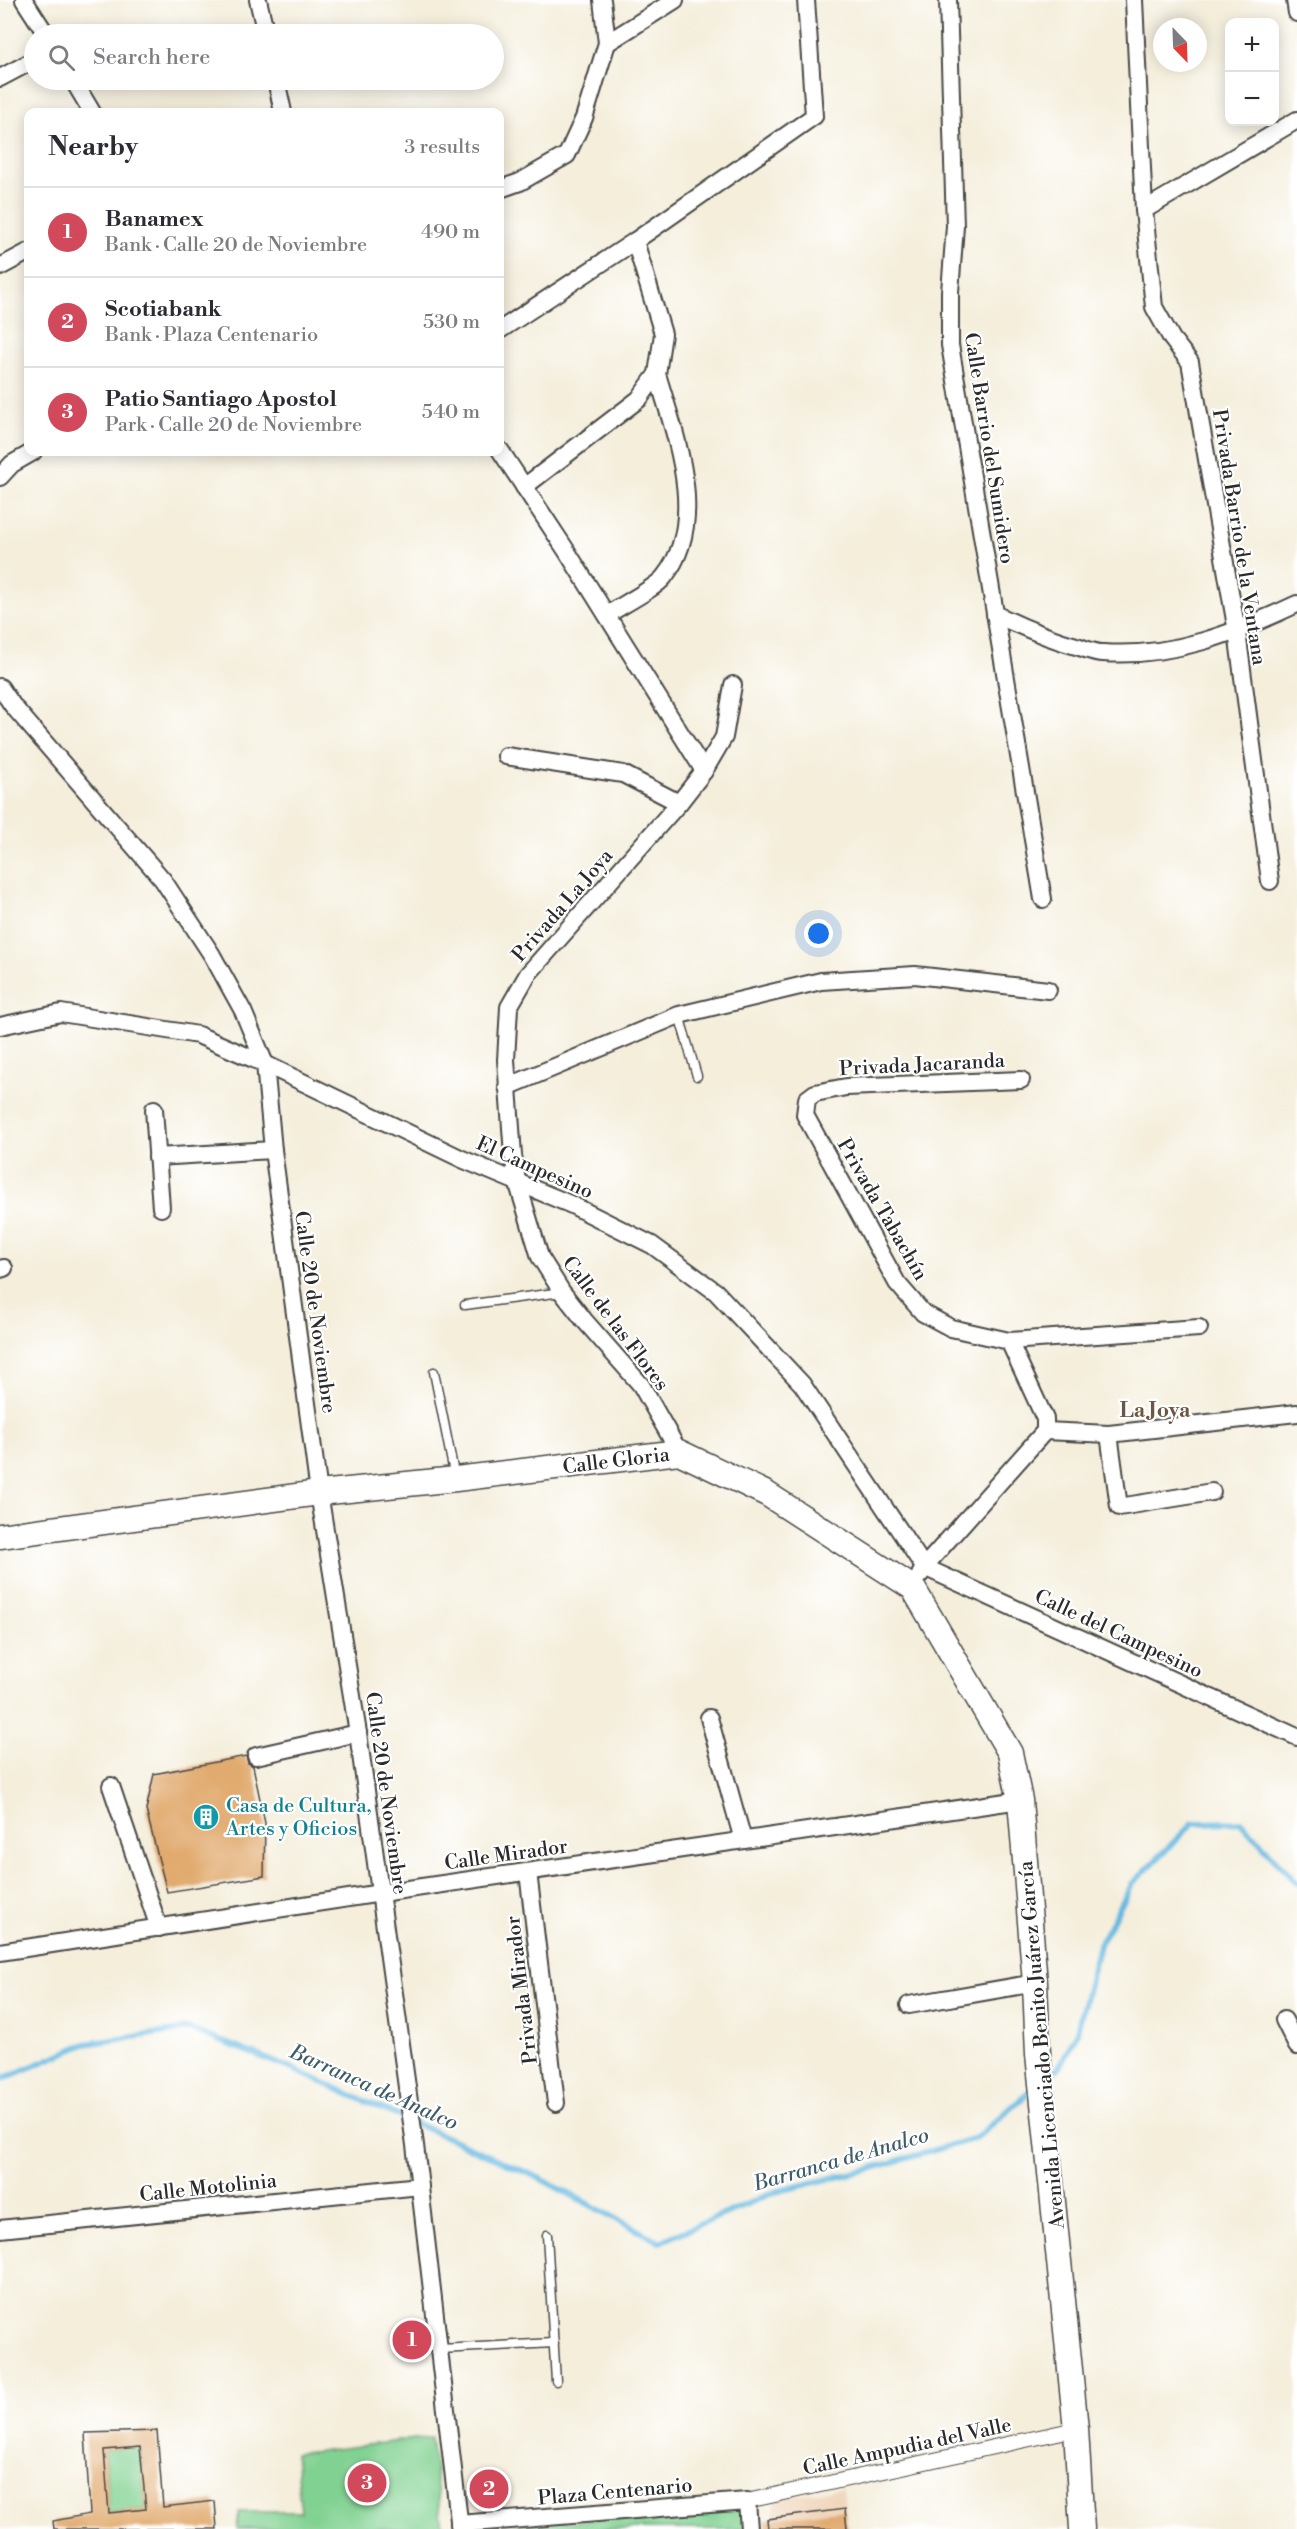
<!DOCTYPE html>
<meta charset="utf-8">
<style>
body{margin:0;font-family:"Libre Bodoni",serif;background:#f2f2f3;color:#2b2b33}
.controls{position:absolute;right:18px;top:18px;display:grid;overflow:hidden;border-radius:12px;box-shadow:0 3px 15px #0003}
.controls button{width:54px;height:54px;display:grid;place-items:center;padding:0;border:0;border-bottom:2px solid #e1e1e2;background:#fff;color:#2b2b33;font:30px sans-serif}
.compass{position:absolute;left:1153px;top:18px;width:54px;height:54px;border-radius:50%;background:#fff;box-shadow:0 3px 15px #0003;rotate:157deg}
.you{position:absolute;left:819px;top:934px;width:21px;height:21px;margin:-15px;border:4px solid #fff;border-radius:50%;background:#1a73e8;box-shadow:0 0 0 9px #1a73e833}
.badge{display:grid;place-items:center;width:39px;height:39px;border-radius:50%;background:#d1495b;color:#fff;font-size:20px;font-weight:700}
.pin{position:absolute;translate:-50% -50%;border:3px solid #fff;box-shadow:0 2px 6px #0006}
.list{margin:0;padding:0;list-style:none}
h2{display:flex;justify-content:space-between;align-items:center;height:78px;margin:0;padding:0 24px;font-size:26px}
h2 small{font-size:20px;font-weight:400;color:#7c7c81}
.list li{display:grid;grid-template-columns:39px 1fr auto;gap:18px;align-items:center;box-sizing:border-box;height:90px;padding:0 24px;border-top:2px solid #e1e1e2}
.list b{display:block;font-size:22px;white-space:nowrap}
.list p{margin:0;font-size:20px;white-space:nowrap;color:#7c7c81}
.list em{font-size:20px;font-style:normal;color:#7c7c81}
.icon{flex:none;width:33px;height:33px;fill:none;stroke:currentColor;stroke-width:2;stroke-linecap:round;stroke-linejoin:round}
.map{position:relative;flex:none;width:1297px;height:2529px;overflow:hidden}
.search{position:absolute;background:#fff;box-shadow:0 3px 15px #0003;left:24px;top:24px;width:480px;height:66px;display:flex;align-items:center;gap:15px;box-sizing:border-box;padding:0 21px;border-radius:33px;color:#7c7c81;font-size:22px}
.panel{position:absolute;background:#fff;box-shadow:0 3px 15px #0003;left:24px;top:108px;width:480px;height:348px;border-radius:12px}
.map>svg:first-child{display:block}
.built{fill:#f0d6bc}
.green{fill:#81d292;stroke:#567e5e;stroke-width:1.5}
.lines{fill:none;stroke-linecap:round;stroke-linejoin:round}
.stream{stroke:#64b8e0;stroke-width:6}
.building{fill:#e1aa6e;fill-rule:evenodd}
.service-casing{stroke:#494845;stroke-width:11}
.pedestrian-casing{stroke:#494845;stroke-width:16}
.minor-casing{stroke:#494845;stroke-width:20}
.secondary-casing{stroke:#494845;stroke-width:27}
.service{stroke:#fff;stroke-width:8}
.pedestrian{stroke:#fff;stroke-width:14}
.minor{stroke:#fff;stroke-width:16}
.secondary{stroke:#fff;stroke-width:24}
.labels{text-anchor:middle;stroke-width:4.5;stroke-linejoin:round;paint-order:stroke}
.street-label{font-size:20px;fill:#2b2b2b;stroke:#fff}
.culture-label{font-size:20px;fill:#0d838f;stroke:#fff;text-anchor:start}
.neighbourhood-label{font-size:21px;font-weight:bold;fill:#6b5742;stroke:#fff}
.water-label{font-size:21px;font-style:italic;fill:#3f5c6a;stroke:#fff}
</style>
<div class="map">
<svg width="1297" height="2529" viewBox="0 0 1297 2529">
<rect width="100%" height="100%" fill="#fff"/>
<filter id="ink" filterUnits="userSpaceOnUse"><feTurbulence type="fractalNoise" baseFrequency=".0167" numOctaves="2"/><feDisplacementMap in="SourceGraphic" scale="12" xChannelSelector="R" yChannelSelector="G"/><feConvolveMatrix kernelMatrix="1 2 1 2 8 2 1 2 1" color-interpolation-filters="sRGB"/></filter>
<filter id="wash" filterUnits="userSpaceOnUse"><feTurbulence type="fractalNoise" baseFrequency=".008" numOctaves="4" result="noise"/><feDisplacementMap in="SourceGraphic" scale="24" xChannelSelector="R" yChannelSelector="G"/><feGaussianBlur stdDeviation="1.35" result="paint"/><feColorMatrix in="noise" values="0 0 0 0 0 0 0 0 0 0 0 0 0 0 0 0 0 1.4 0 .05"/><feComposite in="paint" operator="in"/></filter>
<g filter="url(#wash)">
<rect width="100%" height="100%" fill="#f4eedb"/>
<polygon class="built" points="843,2488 847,2529 776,2529 774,2499"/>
<g class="green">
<polygon points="431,2437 442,2529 237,2529 239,2512 301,2512 295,2454"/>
<polygon points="140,2447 146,2509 109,2513 104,2450"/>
<polygon points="742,2509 744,2529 465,2529"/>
</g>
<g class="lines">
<g class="stream">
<polyline points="1047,2077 1059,2067 1076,2035 1099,1945 1133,1883 1193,1823 1241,1822 1297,1883"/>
<polyline points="0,2080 85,2044 189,2029 290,2068 541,2179 660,2242 775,2192 869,2169 976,2138 1034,2088"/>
</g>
</g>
<g id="blocks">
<g class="building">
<polygon points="246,1756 248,1763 253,1766 265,1823 264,1876 167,1892 146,1810 154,1774"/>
<path d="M157 2431 163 2507 215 2501 217 2529H54L53 2521 90 2514 85 2433ZM140 2447 146 2509 109 2513 104 2450Z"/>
<polygon points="845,2509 847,2529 768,2529 767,2519"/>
</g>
</g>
</g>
<g filter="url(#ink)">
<use href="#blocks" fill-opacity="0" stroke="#494845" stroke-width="1.5"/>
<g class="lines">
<defs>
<g id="service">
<polyline points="679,1015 697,1076"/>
<polyline points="465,1305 562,1292"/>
<polyline points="434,1372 455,1478"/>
<polyline points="547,2235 556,2381"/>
<polyline points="440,2349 554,2343"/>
</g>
<polyline id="pedestrian" points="747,2501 1076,2429"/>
<g id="minor">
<polyline points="24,0 46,34"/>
<polyline points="258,0 266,34"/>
<polyline points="948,0 955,226 950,292 950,345 1043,899"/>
<polyline points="1134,0 1144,210 1154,307 1172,339 1190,362 1237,632 1270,881"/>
<polyline points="1295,0 1297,13"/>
<polyline points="607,43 675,0"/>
<polyline points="0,78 34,60"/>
<polyline points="73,80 92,112"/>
<polyline points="276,80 283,112"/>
<polyline points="500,189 520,182 567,155 584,118 607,43 602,0"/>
<polyline points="1144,210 1297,120"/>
<polyline points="0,267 28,252"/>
<polyline points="500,330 635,241 814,116 806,0"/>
<polyline points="500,450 566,550 704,771"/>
<polyline points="0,477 12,464 33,452"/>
<polyline points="524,487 639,399 657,374 663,334 635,241"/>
<path d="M995 614C1022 627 1047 638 1076 646 1084 648 1094 653 1103 653 1172 658 1235 633 1297 604"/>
<path d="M607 615C620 606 656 588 664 577 709 521 675 435 657 374"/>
<polyline points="0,687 13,706 163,880 212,955 243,1011 265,1064 273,1150 319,1493 358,1733 415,2145 460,2529"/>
<polyline points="506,756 623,774 679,803"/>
<polyline points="0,1026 61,1013 198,1035 265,1064 462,1159 572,1205 652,1245 716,1292 802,1384 924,1567 1297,1737"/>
<polyline points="1021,1080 846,1087 815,1093 807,1099 805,1115 897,1283 923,1313 951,1328 1009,1341 1045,1419 1045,1431"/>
<polyline points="507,1087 679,1015 821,981 915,975 1048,990"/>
<polyline points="154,1109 161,1208"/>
<polyline points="157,1157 273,1150"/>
<polyline points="0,1269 4,1268"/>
<polyline points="1009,1341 1199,1328"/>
<polyline points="1045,1431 1109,1434 1297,1413"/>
<polyline points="1109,1434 1119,1507 1212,1492"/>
<polyline points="679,1452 641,1385 584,1320 562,1292 540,1257 517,1181 513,1155 506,1060 509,1007 528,974 679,803 704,771 724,737 733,685"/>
<polyline points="920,1575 924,1567 1045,1431"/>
<polyline points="709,1718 743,1840"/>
<polyline points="256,1756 358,1733"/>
<polyline points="111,1786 159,1928"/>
<polyline points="528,1872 556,2103"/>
<polyline points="0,1952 381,1893 1020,1800"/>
<polyline points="909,2005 1035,1983"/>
<polyline points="1284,2020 1297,2046"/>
<polyline points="0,2229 420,2186"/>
<polyline points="459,2524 747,2501 749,2529"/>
</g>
<polyline id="secondary" points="0,1536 319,1493 456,1479 679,1452 767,1494 913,1588 1010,1753 1020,1800 1035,1983 1038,2054 1076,2429 1082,2529"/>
</defs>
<use href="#service" class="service-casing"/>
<use href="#pedestrian" class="pedestrian-casing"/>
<use href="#minor" class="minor-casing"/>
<use href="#secondary" class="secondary-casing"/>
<use href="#service" class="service"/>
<use href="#pedestrian" class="pedestrian"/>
<use href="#minor" class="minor"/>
<use href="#secondary" class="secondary"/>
</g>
</g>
<defs>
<symbol id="building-disc" viewBox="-11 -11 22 22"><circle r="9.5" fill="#0f9aa8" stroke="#fff"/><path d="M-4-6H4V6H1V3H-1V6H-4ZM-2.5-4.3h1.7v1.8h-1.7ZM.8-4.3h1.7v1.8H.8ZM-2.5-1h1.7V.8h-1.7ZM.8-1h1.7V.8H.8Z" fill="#fff"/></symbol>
</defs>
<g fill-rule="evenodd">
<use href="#building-disc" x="191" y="1802" width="30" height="30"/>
</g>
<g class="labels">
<g class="street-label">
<text transform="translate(990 448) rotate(81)" y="7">Calle Barrio del Sumidero</text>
<text transform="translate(1240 537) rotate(81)" y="7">Privada Barrio de la Ventana</text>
<text transform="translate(562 905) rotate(-49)" y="7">Privada La Joya</text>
<text transform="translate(922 1064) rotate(-3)" y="7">Privada Jacaranda</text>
<text transform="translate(535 1167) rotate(24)" y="7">El Campesino</text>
<text transform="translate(883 1209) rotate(60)" y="7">Privada Tabachín</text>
<text transform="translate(316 1312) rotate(82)" y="7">Calle 20 de Noviembre</text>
<text transform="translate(616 1323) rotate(53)" y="7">Calle de las Flores</text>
<text transform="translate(616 1460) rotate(-7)" y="7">Calle Gloria</text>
<text transform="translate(1119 1633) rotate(25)" y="7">Calle del Campesino</text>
<text transform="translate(387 1793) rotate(82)" y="7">Calle 20 de Noviembre</text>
<text transform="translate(506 1854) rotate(-8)" y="7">Calle Mirador</text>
<text transform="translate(521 1990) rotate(-97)" y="7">Privada Mirador</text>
<text transform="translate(1041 2045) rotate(-95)" y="7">Avenida Licenciado Benito Juárez García</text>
<text transform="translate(208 2187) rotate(-6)" y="7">Calle Motolinia</text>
<text transform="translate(907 2446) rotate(-12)" y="7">Calle Ampudia del Valle</text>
<text transform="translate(615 2491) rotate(-5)" y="7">Plaza Centenario</text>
</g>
<g class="culture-label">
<text x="226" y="1812">Casa de Cultura,<tspan x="226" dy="23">Artes y Oficios</tspan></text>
</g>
<g class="neighbourhood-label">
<text x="1155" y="1417">La Joya</text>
</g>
<g class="water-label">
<text transform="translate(374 2087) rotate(24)" y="7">Barranca de Analco</text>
<text transform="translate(841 2159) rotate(-16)" y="7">Barranca de Analco</text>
</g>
</g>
</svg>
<div class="controls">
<button>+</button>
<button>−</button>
</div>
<svg class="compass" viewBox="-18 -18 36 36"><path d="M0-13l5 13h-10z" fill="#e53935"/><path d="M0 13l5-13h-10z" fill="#7c7c81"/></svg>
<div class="you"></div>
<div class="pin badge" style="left:412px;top:2340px">1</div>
<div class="pin badge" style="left:489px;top:2489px">2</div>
<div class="pin badge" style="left:367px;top:2483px">3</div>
<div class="search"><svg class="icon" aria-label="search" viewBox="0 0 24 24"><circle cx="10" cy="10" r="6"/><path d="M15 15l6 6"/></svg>Search here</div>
<section class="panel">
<h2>Nearby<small>3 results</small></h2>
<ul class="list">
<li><span class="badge">1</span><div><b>Banamex</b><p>Bank · Calle 20 de Noviembre</p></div><em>490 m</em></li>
<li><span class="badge">2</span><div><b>Scotiabank</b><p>Bank · Plaza Centenario</p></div><em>530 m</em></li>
<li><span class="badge">3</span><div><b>Patio Santiago Apostol</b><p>Park · Calle 20 de Noviembre</p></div><em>540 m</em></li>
</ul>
</section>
</div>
